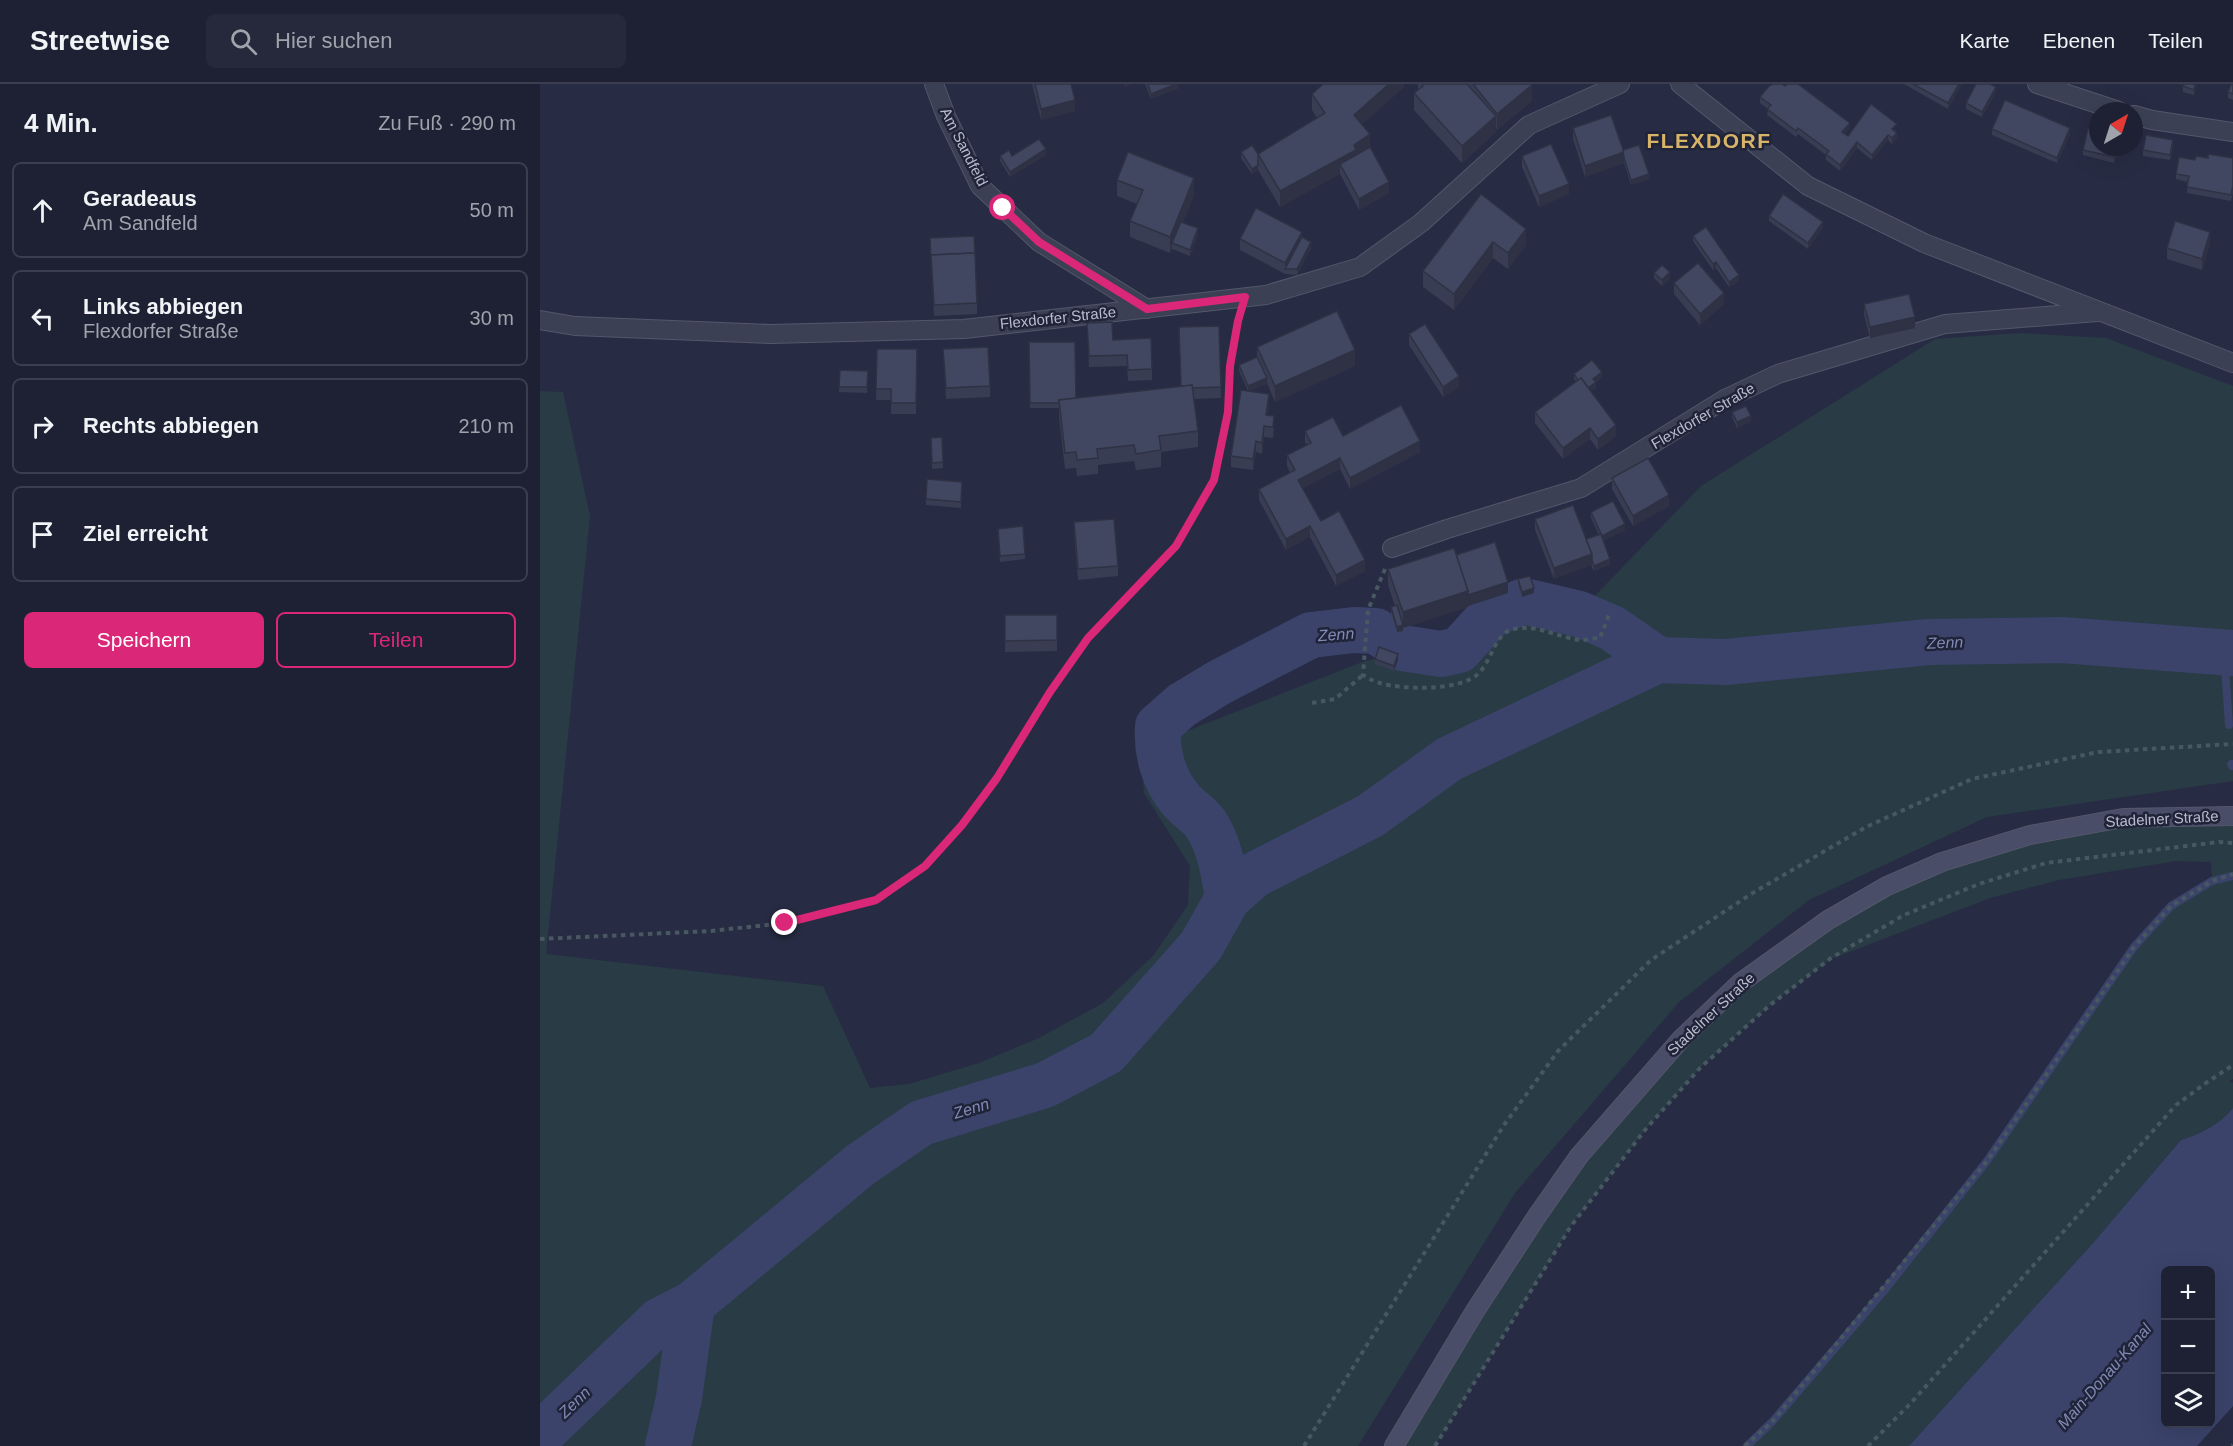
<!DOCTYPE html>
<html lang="de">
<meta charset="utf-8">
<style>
body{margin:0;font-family:Arial,sans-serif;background:#25293b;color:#f1f3f6}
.controls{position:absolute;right:18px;bottom:18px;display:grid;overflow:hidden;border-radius:9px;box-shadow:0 6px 24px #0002}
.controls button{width:54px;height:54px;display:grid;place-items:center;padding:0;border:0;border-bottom:2px solid #3b3e4e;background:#1d2133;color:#f1f3f6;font:30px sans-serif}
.compass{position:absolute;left:1549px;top:18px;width:54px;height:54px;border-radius:50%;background:#1d2133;box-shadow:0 6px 24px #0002;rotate:39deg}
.stop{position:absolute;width:18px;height:18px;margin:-14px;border:4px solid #db2777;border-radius:50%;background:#fff}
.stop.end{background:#db2777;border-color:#fff;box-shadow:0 2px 6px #0008}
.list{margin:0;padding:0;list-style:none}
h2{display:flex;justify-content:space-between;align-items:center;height:78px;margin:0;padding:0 24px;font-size:26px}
h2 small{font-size:20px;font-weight:400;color:#a0a3ac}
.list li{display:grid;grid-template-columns:39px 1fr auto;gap:18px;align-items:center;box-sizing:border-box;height:96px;margin:0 12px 12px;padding:0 12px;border:2px solid #3b3e4e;border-radius:9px}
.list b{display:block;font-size:22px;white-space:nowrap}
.list p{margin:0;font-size:20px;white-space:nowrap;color:#a0a3ac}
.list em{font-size:20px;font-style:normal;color:#a0a3ac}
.actions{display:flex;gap:12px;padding:18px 24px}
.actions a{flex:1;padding:14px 0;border:2px solid #db2777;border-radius:9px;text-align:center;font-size:21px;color:#db2777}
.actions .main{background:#db2777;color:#fff}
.icon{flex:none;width:33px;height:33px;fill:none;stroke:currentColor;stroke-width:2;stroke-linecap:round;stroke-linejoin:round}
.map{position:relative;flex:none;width:1693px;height:1362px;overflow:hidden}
header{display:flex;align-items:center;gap:36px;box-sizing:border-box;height:84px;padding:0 30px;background:#1d2133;border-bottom:2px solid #3b3e4e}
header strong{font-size:28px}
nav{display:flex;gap:33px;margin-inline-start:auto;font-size:21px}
.search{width:420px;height:54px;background:#25293b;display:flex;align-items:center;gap:15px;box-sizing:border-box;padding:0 21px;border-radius:9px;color:#a0a3ac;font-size:22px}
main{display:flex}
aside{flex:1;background:#1d2133}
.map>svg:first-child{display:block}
.green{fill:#293b45}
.water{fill:#3b436b;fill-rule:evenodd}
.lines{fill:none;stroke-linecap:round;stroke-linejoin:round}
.stream{stroke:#3b436b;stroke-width:8}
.river{stroke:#3b436b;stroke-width:46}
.street-casing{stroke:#54576b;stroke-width:20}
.secondary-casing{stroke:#54576b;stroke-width:20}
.path{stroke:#475861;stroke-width:4;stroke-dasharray:4.5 4.5;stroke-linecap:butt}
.street{stroke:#3b4054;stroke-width:18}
.secondary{stroke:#494d67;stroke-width:18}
.wall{fill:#383d53}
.shaded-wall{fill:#2e3244}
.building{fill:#414761;stroke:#2e3244;stroke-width:1.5}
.route{stroke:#db2777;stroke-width:8}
.labels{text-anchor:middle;stroke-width:5;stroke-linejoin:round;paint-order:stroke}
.street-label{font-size:15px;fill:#b9bccd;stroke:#202439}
.water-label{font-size:16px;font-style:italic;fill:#808ab4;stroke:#202439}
.district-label{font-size:21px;font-weight:bold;letter-spacing:1.5px;fill:#d8b469;stroke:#202439}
</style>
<header>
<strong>Streetwise</strong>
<div class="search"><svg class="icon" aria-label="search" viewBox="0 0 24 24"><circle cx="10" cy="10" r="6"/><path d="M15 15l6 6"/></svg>Hier suchen</div>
<nav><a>Karte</a><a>Ebenen</a><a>Teilen</a></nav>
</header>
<main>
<aside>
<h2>4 Min.<small>Zu Fuß · 290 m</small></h2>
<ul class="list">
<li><svg class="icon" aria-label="ahead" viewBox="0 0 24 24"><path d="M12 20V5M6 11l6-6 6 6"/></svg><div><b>Geradeaus</b><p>Am Sandfeld</p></div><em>50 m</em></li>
<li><svg class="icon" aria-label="left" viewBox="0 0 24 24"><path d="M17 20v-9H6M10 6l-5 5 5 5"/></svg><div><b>Links abbiegen</b><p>Flexdorfer Straße</p></div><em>30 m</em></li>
<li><svg class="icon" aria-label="right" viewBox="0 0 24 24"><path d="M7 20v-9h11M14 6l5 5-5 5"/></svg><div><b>Rechts abbiegen</b></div><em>210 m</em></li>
<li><svg class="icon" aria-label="arrive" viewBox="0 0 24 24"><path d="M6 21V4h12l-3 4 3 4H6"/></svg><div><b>Ziel erreicht</b></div></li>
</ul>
<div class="actions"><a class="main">Speichern</a><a>Teilen</a></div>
</aside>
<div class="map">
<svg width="1693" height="1362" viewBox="0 0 1693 1362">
<rect width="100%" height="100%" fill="#272c44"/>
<g class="green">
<polygon points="1480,249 1566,254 1693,302 1693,697 1447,733 1269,816 1139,918 975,1109 818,1362 0,1362 0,307 23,308 50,432 6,870 283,902 330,1004 369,1000 439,979 499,954 563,919 613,872 648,821 650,782 604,709 600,663 617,659 822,578 1046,521 1161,402 1395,255"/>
<path d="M1693 732V995L1689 997 1693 999V1024C1680 1040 1661 1050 1641 1056L1553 1159 1369 1362H1207L1232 1338 1343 1208 1447 1077 1594 863 1631 822 1672 797 1671 778 1636 777 1519 796 1450 814 1291 875 1230 921 1160 984 1105 1046 1031 1142 895 1362H854L997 1132 1141 955 1288 836 1490 751Z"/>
</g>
<path class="water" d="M1693 1024V1322L1657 1362H1369L1553 1159 1641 1056C1661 1050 1680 1040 1693 1024ZM1626 1186H1670V1340H1626Z"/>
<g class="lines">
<g class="stream">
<polyline points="1684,569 1689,641"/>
<polyline points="1691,680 1692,682"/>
<polyline points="1207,1362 1232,1338 1343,1208 1447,1077 1594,863 1631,822 1672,797 1693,792"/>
</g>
<g class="river">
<path d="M688 814C684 789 680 761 665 739 659 730 648 725 641 716 624 696 616 669 618 642L642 621 680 598 771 551 814 546 836 547 862 564 901 570 919 566 952 530 984 517 1039 530 1072 544 1118 576"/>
<polyline points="0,1351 119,1237 152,1220 320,1081 381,1039 505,1001 566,969 661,862 688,814 714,791 830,732 909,675 1118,576 1186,578 1389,558 1522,556 1693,569"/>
<polyline points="128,1362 139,1314 152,1220"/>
</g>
<defs>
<g id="street">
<polyline points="394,0 406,32 440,102 499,158 607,225"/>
<polyline points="1140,0 1268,102 1384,159 1693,279"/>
<polyline points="1497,0 1579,27"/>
<polyline points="1594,31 1612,36 1693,48"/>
<polyline points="0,236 35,242 231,250 424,245 726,211 820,183 881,139 989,41 1080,0"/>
<polyline points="852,464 907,445 1041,404 1185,315 1238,290 1405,240 1557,228"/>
</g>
<polyline id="secondary" points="854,1362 935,1227 997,1132 1039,1072 1141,955 1200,899 1288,836 1347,802 1402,778 1490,751 1583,734 1693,732"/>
</defs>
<use href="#street" class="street-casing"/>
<use href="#secondary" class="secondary-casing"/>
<g class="path">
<path d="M845 485 828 526 823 591C829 594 834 598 840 599 863 606 920 607 938 590 952 577 955 548 974 545 999 540 1018 554 1041 556 1047 556 1054 554 1060 554L1070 528"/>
<polyline points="772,619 795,615 823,591"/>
<polyline points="0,855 171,847 245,839 336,816 385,782 422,741 457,694 510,608 548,554 636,463 674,396 688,328 690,282 699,234"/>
<polyline points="764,1362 964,1041 1018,967 1111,876 1211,810 1326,743 1432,695 1558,668 1693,660"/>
<polyline points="895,1362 1031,1142 1105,1046 1160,984 1230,921 1291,874 1364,831 1439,800 1506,779 1679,758 1693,759"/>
<polyline points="1205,1362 1232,1338 1447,1077 1594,863 1631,822 1672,797 1693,790"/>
<polyline points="1328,1362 1371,1319 1636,1021 1666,999 1693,981"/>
<polyline points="1692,1362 1693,1361"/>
</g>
<use href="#street" class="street"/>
<use href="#secondary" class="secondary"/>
</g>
<g class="wall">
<polygon points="492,0 531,0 535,27 501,36"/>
<polygon points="605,0 639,0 639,4 611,15"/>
<polygon points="864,0 864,3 822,40 830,64 849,109 819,126 800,90 740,123 718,86 712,90 701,74 701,68 718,70 777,34 772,26 772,10"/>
<polygon points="878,0 992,0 992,17 957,46 956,44 956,48 922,79 874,26 874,9 878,6"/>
<polygon points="1364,0 1422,0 1408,25"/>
<polygon points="1639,0 1657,0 1654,11 1643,8 1643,1"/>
<polygon points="1693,0 1693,16 1688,14 1688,8"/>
<polygon points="1456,8 1442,33 1426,25 1426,19"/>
<polygon points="1220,13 1310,44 1305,50 1308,52 1357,46 1355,47 1357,54 1352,60 1348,56 1332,76 1317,64 1300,87 1286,76 1286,71 1258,50 1256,53 1227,31 1228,25 1220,19"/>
<polygon points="1033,44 1083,66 1109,95 1091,101 1084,79 1045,93 1033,55"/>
<polygon points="1452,45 1530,50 1517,79 1452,51"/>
<polygon points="1633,61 1630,76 1603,72 1603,66"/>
<polygon points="1558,63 1578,63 1574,79 1543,71 1543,66"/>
<polygon points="506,71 470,93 460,77 460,72"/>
<polygon points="982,72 1029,110 999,123 982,83"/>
<polygon points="1668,74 1693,74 1693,108 1691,117 1647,109 1648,98 1636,95 1636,90 1655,76"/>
<polygon points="577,96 654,111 643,138 658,150 650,172 632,165 630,169 590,153 590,137 597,120 577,112"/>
<polygon points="941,110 986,161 968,185 953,174 914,226 883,203 883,187"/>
<polygon points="1229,132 1283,143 1268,165 1229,137"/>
<polygon points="1153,152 1199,197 1189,203 1176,184 1173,186 1153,157"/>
<polygon points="390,154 437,219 437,230 394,232"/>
<polygon points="700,155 771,164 757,191 745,190 700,166"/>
<polygon points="1670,159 1662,186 1627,175 1627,164"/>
<polygon points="1114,189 1130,194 1122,202 1114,194"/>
<polygon points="1134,199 1184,220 1160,241 1134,210"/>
<polygon points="1324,220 1375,244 1330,254 1324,231"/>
<polygon points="547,239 573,256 612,285 612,296 588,297 587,282 549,283"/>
<polygon points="679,242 681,314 654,315 658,347 658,363 621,368 621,383 596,386 594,377 558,381 558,390 537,392 536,384 525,385 519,333 519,324 490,324 489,258 536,315 641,303"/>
<polygon points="869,250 919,303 903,313 869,261"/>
<polygon points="717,263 815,282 735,318 727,299 709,307 729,321 727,331 734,343 733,354 724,353 722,370 716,368 713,386 691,383 691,372 708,307 699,287 699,281 717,273"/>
<polygon points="337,265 377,265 376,330 351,330 351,316 336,316"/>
<polygon points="403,265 450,302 450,313 406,315"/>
<polygon points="300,286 328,287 327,309 299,308"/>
<polygon points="1034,290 1062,294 1056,298 1056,304 1051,307 1076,352 1058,366 1050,355 1023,375 995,339 995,328 1036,298 1034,295"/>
<polygon points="1192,328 1211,337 1197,344 1192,333"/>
<polygon points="765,347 803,352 880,368 810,405 800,385 763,404 781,437 825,487 796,502 770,453 746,466 719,416 719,405 750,389 747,382 747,371 767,361 765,358"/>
<polygon points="402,353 403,384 392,385 391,354"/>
<polygon points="1072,394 1129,422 1093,442 1072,405"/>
<polygon points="422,398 421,424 386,421 386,415"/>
<polygon points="1051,428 1085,446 1064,456 1070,481 1054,487 1051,481 1014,495 995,446 995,435 1046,455 1059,451 1051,434"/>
<polygon points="534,438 578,482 578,492 538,496 534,449"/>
<polygon points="458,445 485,470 485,475 460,478"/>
<polygon points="916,471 968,509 928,522 928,523 863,544 863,547 857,548 851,529 851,523 855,522 848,501 848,485"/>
<polygon points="978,495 994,509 982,513 978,501"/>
<polygon points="465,531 517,531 517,567 465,568"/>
<polygon points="835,575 858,576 854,587 835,580"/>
</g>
<g class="shaded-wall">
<polygon points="584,0 592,0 584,3"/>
<polygon points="636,0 639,0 639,4 611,15 611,10"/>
<polygon points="849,0 864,0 864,3 814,47 814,31"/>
<polygon points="1419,0 1422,0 1408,25 1408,19"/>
<polygon points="1655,0 1657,0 1654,11 1654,6"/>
<polygon points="992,1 992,17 957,46 957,30"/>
<polygon points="1456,3 1456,8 1442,33 1442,28"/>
<polygon points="535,16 535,27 501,36 501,25"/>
<polygon points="956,32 956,48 922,79 922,62"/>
<polygon points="1310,39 1310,44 1302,54 1302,48"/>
<polygon points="1530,44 1530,50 1517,79 1517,74"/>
<polygon points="1357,49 1357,54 1352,60 1352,54"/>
<polygon points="830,50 830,66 800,80 800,90 740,123 740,107 814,61"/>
<polygon points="1348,51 1348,56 1332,76 1332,71"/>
<polygon points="1317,58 1317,64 1300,87 1300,81"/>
<polygon points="1577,63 1578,63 1574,79 1574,73"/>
<polygon points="506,65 506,71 470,93 470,88"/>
<polygon points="1084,68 1084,79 1045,93 1045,82"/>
<polygon points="718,81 718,86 712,90 712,85"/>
<polygon points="1109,90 1109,95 1091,101 1091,96"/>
<polygon points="654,94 654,111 634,160 632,159 632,165 630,169 630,153"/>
<polygon points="849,98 849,109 819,126 819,115"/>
<polygon points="1029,100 1029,110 999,123 999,112"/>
<polygon points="1283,138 1283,143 1268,165 1268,159"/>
<polygon points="658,144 658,150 650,172 650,166"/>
<polygon points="986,145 986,161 968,185 968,169"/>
<polygon points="762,148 762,159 745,185 745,179"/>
<polygon points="1670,148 1670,159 1662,186 1662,175"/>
<polygon points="771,158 771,164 757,191 757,185"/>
<polygon points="953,158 953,174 914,226 914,210"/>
<polygon points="1176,178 1176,184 1173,186 1173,180"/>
<polygon points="1130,188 1130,194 1122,202 1122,196"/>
<polygon points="1199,191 1199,197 1189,203 1189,198"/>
<polygon points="1184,209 1184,220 1160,241 1160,230"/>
<polygon points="1375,233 1375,244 1330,254 1330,243"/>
<polygon points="815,266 815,282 735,318 735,302"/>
<polygon points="1062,288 1062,294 1056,298 1056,304 1045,311 1045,306 1053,295"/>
<polygon points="919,292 919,303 903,313 903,303"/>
<polygon points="727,294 727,300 708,308 708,302"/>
<polygon points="729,310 729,321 726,342 726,331"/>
<polygon points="734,332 734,343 733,354 733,343"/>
<polygon points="1211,332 1211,337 1197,344 1197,338"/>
<polygon points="1076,341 1076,352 1058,366 1058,355"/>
<polygon points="724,342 724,353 722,370 722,359"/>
<polygon points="1050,344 1050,355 1023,375 1023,364"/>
<polygon points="716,357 716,368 713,386 713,375"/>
<polygon points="880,357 880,368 810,405 810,394"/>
<polygon points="800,374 800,385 758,407 758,396"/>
<polygon points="1129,411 1129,422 1093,442 1093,432"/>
<polygon points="1085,440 1085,446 1062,457 1062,452"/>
<polygon points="770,442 770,453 746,466 746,455"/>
<polygon points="1052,470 1052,481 1014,495 1014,484"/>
<polygon points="1070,475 1070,481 1054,487 1054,482"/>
<polygon points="825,476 825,487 796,502 796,491"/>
<polygon points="968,498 968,509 928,522 928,523 863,544 863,547 857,548 857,543 863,541 863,528 928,507"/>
<polygon points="994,504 994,509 982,513 982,508"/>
<polygon points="858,570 858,576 854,587 854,582"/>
</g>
<g class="building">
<polygon points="495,0 531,0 535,16 501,25"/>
<polygon points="608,0 636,0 611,10"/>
<polygon points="783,0 849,0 814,31 830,50 814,61 816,66 740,107 718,70 785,29 772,10"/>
<polygon points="882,0 927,0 956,32 922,62 874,9 883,2"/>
<polygon points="933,0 992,0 992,1 957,30"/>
<polygon points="1233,0 1242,0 1245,2 1247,0 1258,0 1310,39 1302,48 1308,52 1331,20 1357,40 1352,45 1357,49 1352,54 1348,51 1332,71 1317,58 1300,81 1286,70 1289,67 1258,44 1256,47 1227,25 1231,21 1220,13 1229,2"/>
<polygon points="1373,0 1419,0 1408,19"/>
<polygon points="1436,0 1450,0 1456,3 1442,28 1426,19"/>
<polygon points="1643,0 1655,0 1654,6 1643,2"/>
<polygon points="1691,0 1693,0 1693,10 1688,8"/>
<polygon points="1465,16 1530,44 1517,74 1452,45"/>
<polygon points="1071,31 1084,68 1045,82 1033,44"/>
<polygon points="1548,44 1558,46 1558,63 1577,63 1574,73 1543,66"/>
<polygon points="1606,51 1633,56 1630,71 1603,66"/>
<polygon points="499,55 506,65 470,88 460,72 469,66 472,72"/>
<polygon points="1011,60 1029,100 999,112 982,72"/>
<polygon points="712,61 718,70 718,81 712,85 701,68"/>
<polygon points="1099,61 1109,90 1091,96 1084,74 1083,66"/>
<polygon points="830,63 849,98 819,115 800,80"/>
<polygon points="588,68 654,94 630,153 590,137 603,106 577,96"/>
<polygon points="1668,70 1693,74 1693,102 1691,111 1647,103 1649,92 1636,90 1639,73 1655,76 1656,72 1668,74"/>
<polygon points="941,110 986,145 968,169 953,158 914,210 883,187"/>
<polygon points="1243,110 1283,138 1268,159 1229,132"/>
<polygon points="716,124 762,148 745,179 700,155"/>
<polygon points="1635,137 1670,148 1662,175 1627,164"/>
<polygon points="641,138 658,144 650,166 632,159"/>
<polygon points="1166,143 1199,191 1189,198 1176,178 1173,180 1153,152"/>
<polygon points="434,152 435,169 391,171 391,177 390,154"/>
<polygon points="762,153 771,158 757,185 745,185"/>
<polygon points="435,169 437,219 394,221 391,171"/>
<polygon points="1158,179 1184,209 1160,230 1134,199"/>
<polygon points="1122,181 1130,188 1122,196 1114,189"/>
<polygon points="1369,210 1375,233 1330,243 1324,220"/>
<polygon points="797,227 815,266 735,302 717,263"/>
<polygon points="572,238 573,256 611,254 612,285 588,286 587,271 549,272 547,239"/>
<polygon points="885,240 919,292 903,303 869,250"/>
<polygon points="679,242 681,303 652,304 652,301 641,303 639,243"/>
<polygon points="489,258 535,258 536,315 519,316 519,319 490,319"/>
<polygon points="448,263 450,302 406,304 403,265"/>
<polygon points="337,265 377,265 376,319 351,319 351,305 336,305"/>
<polygon points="717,273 727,294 708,302 699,281"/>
<polygon points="1052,276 1062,288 1053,295 1056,298 1048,304 1041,294 1038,296 1034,290"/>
<polygon points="300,286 328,287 327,303 299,303"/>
<polygon points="1041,294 1076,341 1058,355 1050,344 1023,364 995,328"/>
<polygon points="652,301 658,347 619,352 621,366 596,370 594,361 557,365 558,374 537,376 536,368 525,369 519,316"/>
<polygon points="701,306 729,310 726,331 734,332 733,343 724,342 722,359 716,357 713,375 691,372"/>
<polygon points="861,321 880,357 810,394 800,374 758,396 781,437 799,427 825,476 796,491 770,442 746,455 719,405 755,386 747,371 771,359 765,347 793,333 803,352"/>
<polygon points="1206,322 1211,332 1197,338 1192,328"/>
<polygon points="402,353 403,378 392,379 391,354"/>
<polygon points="1108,374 1129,411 1093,432 1072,394"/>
<polygon points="387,395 422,398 421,418 386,415"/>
<polygon points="1073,417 1085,440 1062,452 1051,428"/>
<polygon points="1033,421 1052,470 1014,484 995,435"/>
<polygon points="574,435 578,482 538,485 534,438"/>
<polygon points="483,442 485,470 460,472 458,445"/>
<polygon points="1061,450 1070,475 1054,482 1052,476 1052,470 1046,455"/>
<polygon points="955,458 968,498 928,511 928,507 916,471"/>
<polygon points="914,464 928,507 863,528 848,485"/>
<polygon points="990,492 994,504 982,508 978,495"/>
<polygon points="857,521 863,541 857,543 851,523"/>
<polygon points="465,531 517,531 517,556 465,557"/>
<polygon points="839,563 858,570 854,582 835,575"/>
</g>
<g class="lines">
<polyline class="route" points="245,839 336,816 385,782 422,741 457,694 510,608 548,554 636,462 674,396 688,328 690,282 698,237 705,213 607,225 499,158 463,124"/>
</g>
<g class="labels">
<g class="street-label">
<text transform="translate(424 63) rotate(63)" y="5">Am Sandfeld</text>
<text transform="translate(518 234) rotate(-6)" y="5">Flexdorfer Straße</text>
<text transform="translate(1163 332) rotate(-30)" y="5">Flexdorfer Straße</text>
<text transform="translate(1622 735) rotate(-3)" y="5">Stadelner Straße</text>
<text transform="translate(1171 930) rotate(-43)" y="5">Stadelner Straße</text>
</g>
<g class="water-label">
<text transform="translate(796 550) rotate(-4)" y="6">Zenn</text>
<text transform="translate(1405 558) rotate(-2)" y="6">Zenn</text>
<text transform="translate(431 1024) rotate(-17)" y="6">Zenn</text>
<text transform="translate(1564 1292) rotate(-49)" y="6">Main-Donau-Kanal</text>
<text transform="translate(34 1318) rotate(-44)" y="6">Zenn</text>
</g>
<g class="district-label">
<text x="1169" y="64">FLEXDORF</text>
</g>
</g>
</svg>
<div class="controls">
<button>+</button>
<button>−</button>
<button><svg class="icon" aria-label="layers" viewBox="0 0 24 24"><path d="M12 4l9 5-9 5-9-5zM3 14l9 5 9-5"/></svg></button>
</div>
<svg class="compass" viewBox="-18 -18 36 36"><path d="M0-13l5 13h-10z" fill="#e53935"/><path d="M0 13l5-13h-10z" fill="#a0a3ac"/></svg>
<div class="stop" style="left:463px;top:124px"></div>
<div class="stop end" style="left:245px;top:839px"></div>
</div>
</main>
